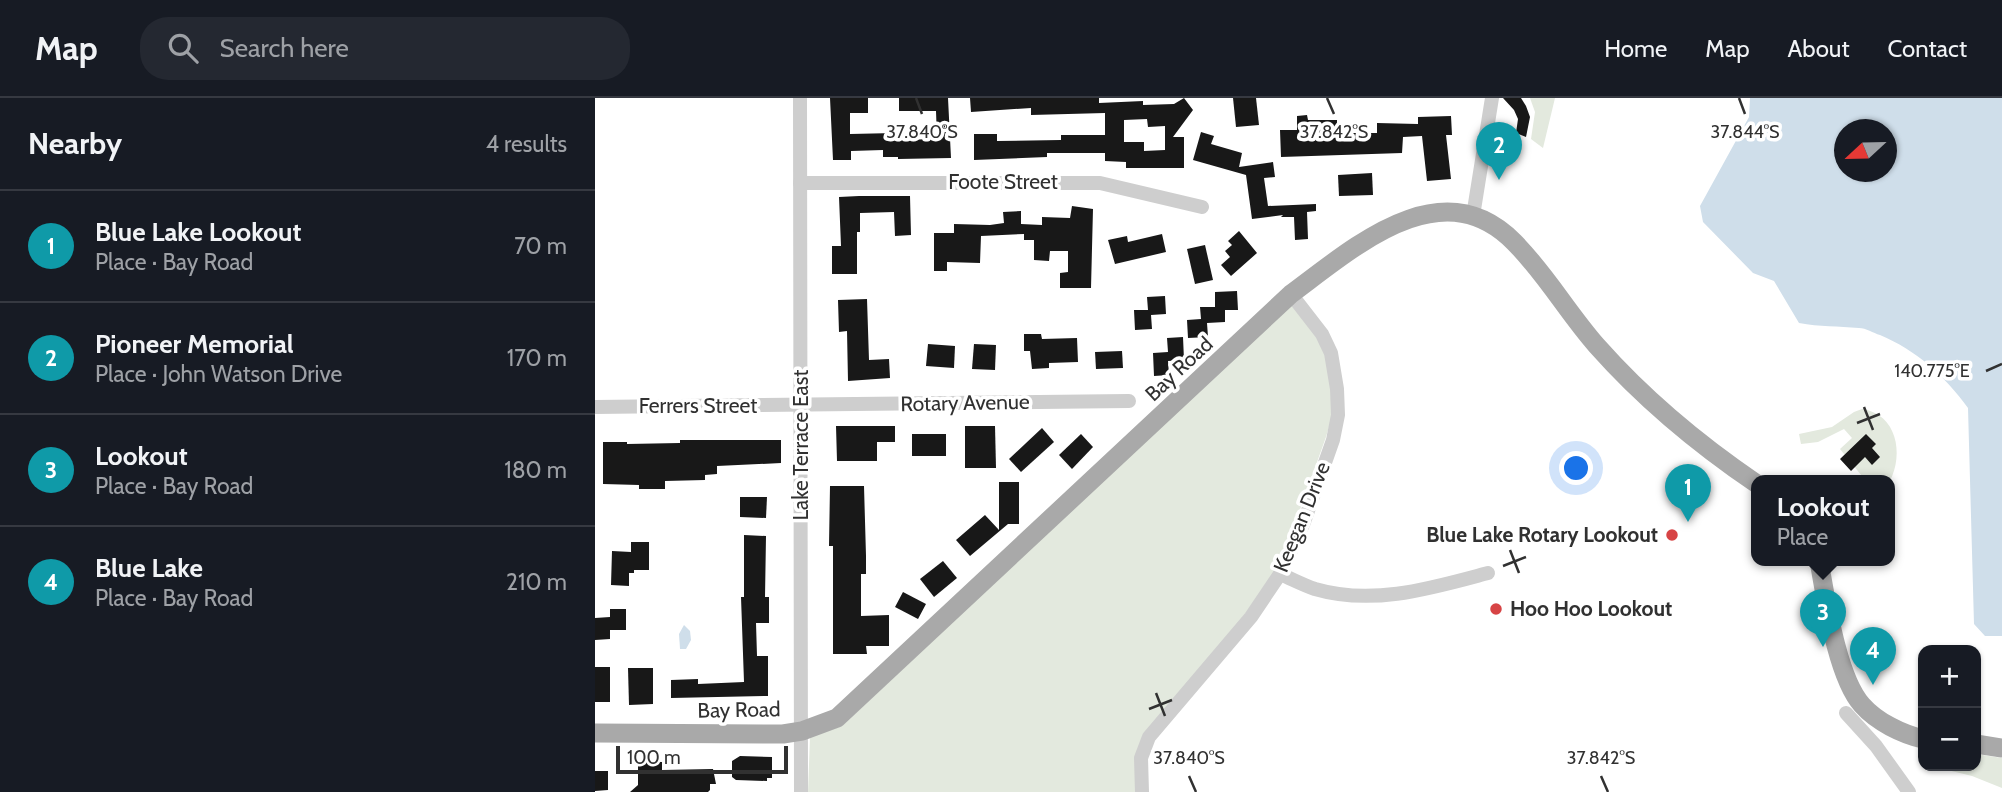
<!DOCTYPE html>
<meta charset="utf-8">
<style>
body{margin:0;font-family:Cabin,sans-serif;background:#242831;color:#f1f3f6}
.controls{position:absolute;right:21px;bottom:21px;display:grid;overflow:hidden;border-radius:14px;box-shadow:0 2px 5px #0004}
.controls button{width:63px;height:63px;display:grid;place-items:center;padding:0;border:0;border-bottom:2px solid #363941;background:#171b24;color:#f1f3f6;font:35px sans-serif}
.compass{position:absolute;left:1239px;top:21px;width:63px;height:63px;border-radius:50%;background:#171b24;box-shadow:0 2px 5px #0004;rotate:248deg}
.scale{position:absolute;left:21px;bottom:18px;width:172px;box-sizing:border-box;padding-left:7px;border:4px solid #313131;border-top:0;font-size:19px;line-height:24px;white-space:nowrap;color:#313131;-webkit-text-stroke:5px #fff;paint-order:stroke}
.you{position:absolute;left:982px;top:371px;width:24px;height:24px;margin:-18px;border:5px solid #fff;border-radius:50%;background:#1a73e8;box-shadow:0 0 0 10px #1a73e833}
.badge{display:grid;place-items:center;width:46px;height:46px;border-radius:50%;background:#2563eb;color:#fff;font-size:23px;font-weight:700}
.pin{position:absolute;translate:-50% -58px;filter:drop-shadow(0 2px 4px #0008)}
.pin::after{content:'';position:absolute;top:37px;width:24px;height:21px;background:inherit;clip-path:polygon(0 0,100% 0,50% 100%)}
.popup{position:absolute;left:1156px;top:377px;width:144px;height:91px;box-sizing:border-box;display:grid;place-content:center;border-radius:14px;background:#171b24;filter:drop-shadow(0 2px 5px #0005);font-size:23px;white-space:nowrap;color:#9ea1a6}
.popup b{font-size:26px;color:#f1f3f6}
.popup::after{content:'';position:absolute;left:50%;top:100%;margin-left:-14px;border:14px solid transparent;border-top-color:#171b24}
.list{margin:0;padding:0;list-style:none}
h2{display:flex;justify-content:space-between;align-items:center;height:91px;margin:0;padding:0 28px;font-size:30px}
h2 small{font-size:23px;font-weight:400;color:#9ea1a6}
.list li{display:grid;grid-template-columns:46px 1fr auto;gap:21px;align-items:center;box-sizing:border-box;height:112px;padding:0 28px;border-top:2px solid #363941}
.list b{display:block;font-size:26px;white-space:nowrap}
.list p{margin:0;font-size:23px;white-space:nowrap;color:#9ea1a6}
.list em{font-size:23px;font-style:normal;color:#9ea1a6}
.icon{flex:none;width:38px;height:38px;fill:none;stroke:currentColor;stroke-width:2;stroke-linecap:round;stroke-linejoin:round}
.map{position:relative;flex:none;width:1407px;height:694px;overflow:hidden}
header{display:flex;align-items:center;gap:42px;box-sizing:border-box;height:98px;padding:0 35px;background:#171b24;border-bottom:2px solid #363941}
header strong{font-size:33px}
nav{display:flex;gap:38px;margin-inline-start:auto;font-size:24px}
.search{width:490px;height:63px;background:#242831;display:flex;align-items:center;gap:18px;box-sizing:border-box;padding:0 24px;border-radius:28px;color:#9ea1a6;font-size:26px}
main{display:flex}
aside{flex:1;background:#171b24}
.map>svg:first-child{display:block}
.green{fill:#e3e9de}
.water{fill:#cfdeea;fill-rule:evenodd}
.building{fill:#181818;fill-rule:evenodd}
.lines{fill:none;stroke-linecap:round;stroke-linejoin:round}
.minor{stroke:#cecece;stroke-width:14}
.major{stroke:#a9a9a9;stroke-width:19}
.ticks{fill:none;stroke:#313131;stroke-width:2.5}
.poi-dot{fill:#d74445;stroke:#fff;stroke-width:2.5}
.labels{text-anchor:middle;stroke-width:7;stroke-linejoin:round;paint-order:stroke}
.street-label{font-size:21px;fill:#313131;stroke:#fff}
.poi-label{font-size:21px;font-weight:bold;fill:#313131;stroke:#fff;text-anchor:end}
.ticks-label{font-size:18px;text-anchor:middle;fill:#313131;stroke:#fff;stroke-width:7;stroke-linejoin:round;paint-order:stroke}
</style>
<header>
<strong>Map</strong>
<div class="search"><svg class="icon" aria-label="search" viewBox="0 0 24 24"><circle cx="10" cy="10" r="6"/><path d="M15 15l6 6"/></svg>Search here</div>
<nav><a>Home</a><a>Map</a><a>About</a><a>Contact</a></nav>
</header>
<main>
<aside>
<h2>Nearby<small>4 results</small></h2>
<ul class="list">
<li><span class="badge" style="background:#0f9aa8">1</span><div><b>Blue Lake Lookout</b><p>Place · Bay Road</p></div><em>70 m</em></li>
<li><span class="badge" style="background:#0f9aa8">2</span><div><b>Pioneer Memorial</b><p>Place · John Watson Drive</p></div><em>170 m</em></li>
<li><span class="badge" style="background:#0f9aa8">3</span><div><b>Lookout</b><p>Place · Bay Road</p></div><em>180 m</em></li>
<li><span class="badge" style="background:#0f9aa8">4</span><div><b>Blue Lake</b><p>Place · Bay Road</p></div><em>210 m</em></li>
</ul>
</aside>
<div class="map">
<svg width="1407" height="694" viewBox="0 0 1407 694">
<rect width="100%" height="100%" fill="#fff"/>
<g class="green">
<polygon points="935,0 960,0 948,50 936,41 940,14"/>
<polygon points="697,206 723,238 735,268 737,318 731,339 702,420 679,475 651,515 549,639 542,694 213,694 215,639 247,628"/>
<path d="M1267 311C1302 316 1309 356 1295 383H1271L1245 351 1257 340 1249 331 1223 344 1206 346 1204 336 1237 329 1259 314Z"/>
<polygon points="1381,656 1407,660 1407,690 1377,678 1336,668 1381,668"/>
</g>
<g class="water">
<path d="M1155 0H1407V538H1390L1379 526 1373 310C1350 278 1321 252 1285 237 1278 235 1271 230 1264 230 1243 228 1225 229 1204 225L1179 183 1158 175 1108 124 1105 108 1154 19ZM1250 32H1292V74H1250Z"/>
<polygon points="89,527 95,533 96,542 91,551 85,551 84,536"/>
</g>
<g class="building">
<polygon points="235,0 273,0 273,15 255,15 255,36 300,35 301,42 342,41 341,13 304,13 304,0 353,0 356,60 303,61 303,59 288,59 288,52 256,53 256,62 238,62"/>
<path d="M375 0H504V5L548 3V7L579 6 589 0 598 12 578 39H589V70H531V64L510 63V55H452V59L379 62V36H402V43L466 42V37H510V15L436 17V10L376 14ZM552 21 553 29 570 28V52L549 53V44H529V22Z"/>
<polygon points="638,0 661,0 664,27 641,29"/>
<polygon points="908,0 926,0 931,8 935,19 931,39 921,35 923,21 919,12"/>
<polygon points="712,17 713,22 742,22 742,35 782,35 782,25 823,26 823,19 856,18 857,37 851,37 856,81 832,83 827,38 808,39 807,55 686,59 685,32 702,32 702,18"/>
<polygon points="606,34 619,38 616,46 647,55 644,69 678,64 680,79 669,80 673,108 721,106 721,113 712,114 713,141 700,142 699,119 686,119 688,117 657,121 651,77 598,62"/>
<polygon points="777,75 778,97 744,98 743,77"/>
<polygon points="264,98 315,98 316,137 300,138 299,114 265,115 265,134 262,134 262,176 237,176 237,148 246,148 244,99"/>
<polygon points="477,108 498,111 496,190 465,190 465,175 473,174 473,153 455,153 454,163 439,162 439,142 429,142 429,136 386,138 385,165 352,164 352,173 339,173 339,135 359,135 359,126 395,127 409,125 408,114 426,113 426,126 447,127 447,119 475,120"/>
<polygon points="644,133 662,155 636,178 626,167 635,159 630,153 637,147 633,143"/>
<polygon points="567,136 571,154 520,166 513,142 532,138 533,144"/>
<polygon points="610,147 618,182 600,186 592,151"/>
<polygon points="642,193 643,212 630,212 630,224 612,225 613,239 593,240 592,222 606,221 605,209 620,209 620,194"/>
<polygon points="570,198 571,216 556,217 557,231 540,232 539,212 553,212 552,199"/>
<polygon points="272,201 274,262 294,261 295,280 253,283 252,233 244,234 243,202"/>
<polygon points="429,236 446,236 447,241 482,240 483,264 454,265 454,270 437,271 435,253 429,253"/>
<polygon points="588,239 589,262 573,263 574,277 559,278 558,255 573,254 572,240"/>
<polygon points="333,246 360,248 359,270 331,268"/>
<polygon points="379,246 401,247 400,272 377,271"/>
<polygon points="527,253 528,270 501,271 500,254"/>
<polygon points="241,328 300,328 300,344 282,344 282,363 242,363"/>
<polygon points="370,328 400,328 401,370 370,370"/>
<polygon points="447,330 459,344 426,374 414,361"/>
<rect x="317" y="336" width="34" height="22"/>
<polygon points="486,336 498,349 477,371 464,357"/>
<polygon points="1271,336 1281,346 1277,350 1285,359 1277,367 1270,359 1256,373 1245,361"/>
<polygon points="85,342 186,342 186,365 122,368 122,376 110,377 110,382 70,383 70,391 44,391 44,387 8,386 8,344 32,344 32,346 85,345"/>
<polygon points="404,384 424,384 424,426 413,426 375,458 361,442 390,417 404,432"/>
<polygon points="235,388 269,388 271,458 271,476 266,476 266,518 294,517 294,548 271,548 272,556 238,556 238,448 234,448"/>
<polygon points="145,399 172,399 171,420 145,419"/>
<polygon points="149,437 171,438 170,499 174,499 174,525 161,525 162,558 173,558 173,598 76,600 76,582 103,581 103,586 149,584 146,499 149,499"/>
<polygon points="36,444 54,444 54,472 39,472 39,475 34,475 34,488 16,487 17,453 36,454"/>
<polygon points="348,463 362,480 339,499 325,481"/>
<polygon points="308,494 331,506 323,521 300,509"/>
<polygon points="15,511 31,511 31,532 15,532 15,541 0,542 0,520 15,519"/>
<rect x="0" y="569" width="15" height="35"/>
<polygon points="33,570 58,570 58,606 34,607"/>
<polygon points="145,658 177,659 177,680 172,680 172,683 141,682 137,679 137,663"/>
<polygon points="43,663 67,664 67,672 118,671 121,686 115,686 115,692 113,694 35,694 43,687"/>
<polygon points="0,673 13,673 13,692 0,693"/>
</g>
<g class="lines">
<g class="minor">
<polyline points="205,0 206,694"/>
<polyline points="205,85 505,85 607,109"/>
<polyline points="878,118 897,0"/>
<polyline points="0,309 534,303"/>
<path d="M685 476C697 481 708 487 720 491 778 508 837 490 893 475"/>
<polyline points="1251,615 1281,648 1314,694"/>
<polyline points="547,694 546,660 554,639 656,519 685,476 709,424 738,342 743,317 742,291 736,255 727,236 696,196"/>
</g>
<g class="major">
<path d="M1224 463C1231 501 1242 579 1267 607 1282 624 1307 636 1328 641"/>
<path d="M0 635 188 636 207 633 242 620 696 196C757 151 846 70 919 144 951 176 972 214 1002 248 1049 301 1103 346 1162 386"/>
<polyline points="1381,646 1407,650"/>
</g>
</g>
<path class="ticks" d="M321 0 327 16M732 0 739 16M1144 0 1150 16M1391 273 1407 266M1269 309 1278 332M1262 325 1285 316M915 452 924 475M908 468 931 459M561 595 570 618M554 611 577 602M594 678 601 694M1006 678 1013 694"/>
<g class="poi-dot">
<circle cx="1077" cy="437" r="7"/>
<circle cx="901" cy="511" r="7"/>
</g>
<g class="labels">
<g class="street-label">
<text x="408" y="91">Foote Street</text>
<text transform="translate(584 271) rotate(-43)" y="7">Bay Road</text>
<text transform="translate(370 305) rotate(-1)" y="7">Rotary Avenue</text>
<text x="103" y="315">Ferrers Street</text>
<text transform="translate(206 347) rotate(-90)" y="7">Lake Terrace East</text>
<text transform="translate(707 419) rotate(-68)" y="7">Keegan Drive</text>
<text transform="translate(144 612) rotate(-1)" y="7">Bay Road</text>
</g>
<g class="poi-label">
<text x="1063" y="444">Blue Lake Rotary Lookout</text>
<text x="915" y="518" text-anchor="start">Hoo Hoo Lookout</text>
</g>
</g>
<g class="ticks-label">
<text x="327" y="40">37.840°S</text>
<text x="739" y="40">37.842°S</text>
<text x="1150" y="40">37.844°S</text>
<text x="1337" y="279">140.775°E</text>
<text x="594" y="666">37.840°S</text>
<text x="1006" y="666">37.842°S</text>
</g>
</svg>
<div class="controls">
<button>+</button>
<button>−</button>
</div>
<svg class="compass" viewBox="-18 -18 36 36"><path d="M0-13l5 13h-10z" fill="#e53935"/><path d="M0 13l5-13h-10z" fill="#9ea1a6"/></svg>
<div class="scale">100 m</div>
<div class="you"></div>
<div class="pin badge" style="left:1093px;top:424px;background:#0f9aa8">1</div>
<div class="pin badge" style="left:904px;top:82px;background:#0f9aa8">2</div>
<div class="pin badge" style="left:1228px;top:549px;background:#0f9aa8">3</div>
<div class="popup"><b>Lookout</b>Place</div>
<div class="pin badge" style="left:1278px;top:587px;background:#0f9aa8">4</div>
</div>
</main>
